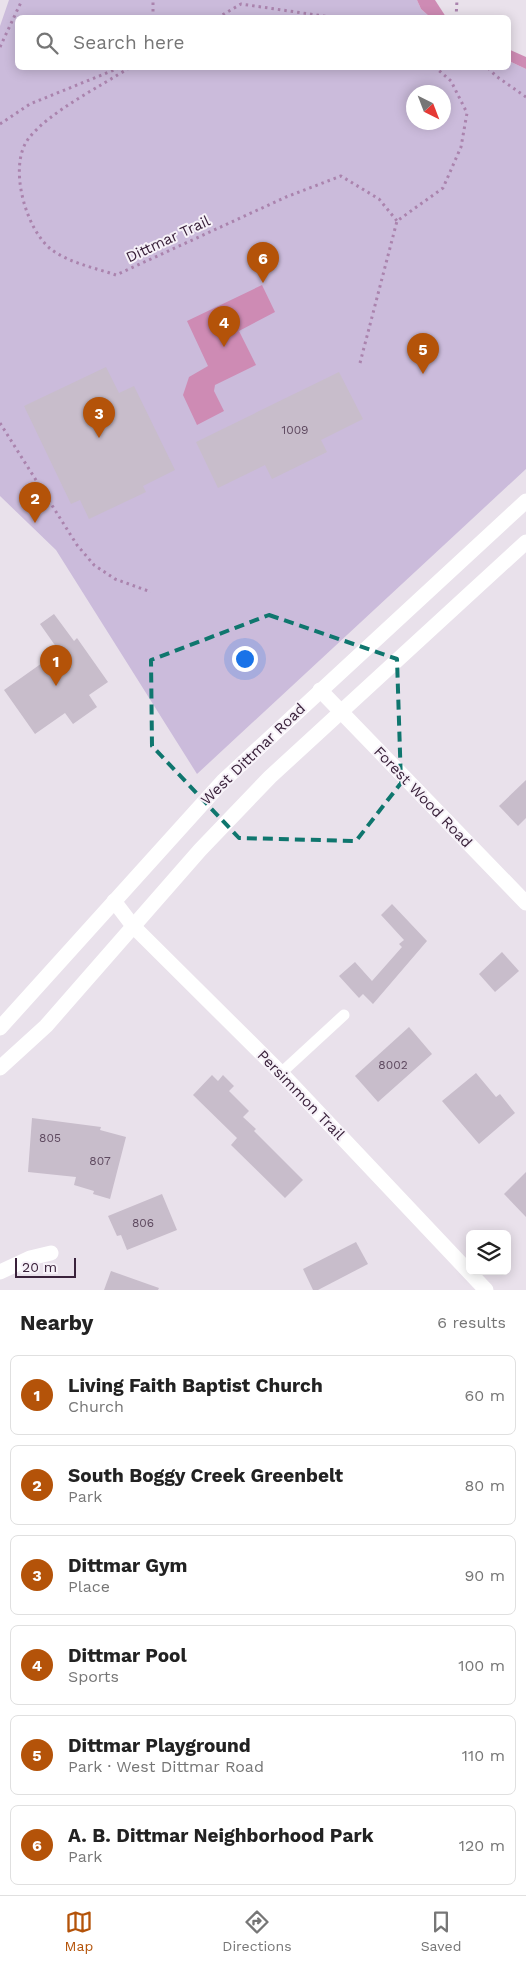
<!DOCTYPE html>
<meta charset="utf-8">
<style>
body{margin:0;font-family:"Work Sans",sans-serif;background:#f6f6f6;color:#222}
.controls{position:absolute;right:15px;bottom:15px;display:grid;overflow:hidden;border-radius:8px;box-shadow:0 2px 12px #0003}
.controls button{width:45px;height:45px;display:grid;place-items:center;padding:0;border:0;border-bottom:1px solid #e0e0e0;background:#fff;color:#222;font:25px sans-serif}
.compass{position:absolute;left:406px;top:85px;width:45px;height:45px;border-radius:50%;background:#fff;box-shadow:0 2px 12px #0003;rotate:138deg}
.scale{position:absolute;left:15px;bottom:12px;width:61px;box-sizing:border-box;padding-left:5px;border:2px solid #3a223b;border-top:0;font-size:14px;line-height:18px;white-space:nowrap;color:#3a223b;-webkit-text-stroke:4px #f6f1f8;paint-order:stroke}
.you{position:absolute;left:244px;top:658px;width:18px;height:18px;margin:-12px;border:4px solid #fff;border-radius:50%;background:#1a73e8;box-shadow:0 0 0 8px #1a73e833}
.badge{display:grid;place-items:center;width:32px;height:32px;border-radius:50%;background:#b45309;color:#fff;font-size:16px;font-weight:700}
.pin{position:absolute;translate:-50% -41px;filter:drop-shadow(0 1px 2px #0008)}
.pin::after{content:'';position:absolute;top:26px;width:18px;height:15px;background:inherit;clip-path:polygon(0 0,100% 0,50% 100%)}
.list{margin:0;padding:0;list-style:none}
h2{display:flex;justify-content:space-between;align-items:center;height:65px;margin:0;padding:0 20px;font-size:21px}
h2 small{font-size:16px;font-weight:400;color:#767676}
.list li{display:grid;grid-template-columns:32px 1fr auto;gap:15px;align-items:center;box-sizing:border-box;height:80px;margin:0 10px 10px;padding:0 10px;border:1px solid #e0e0e0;border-radius:8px}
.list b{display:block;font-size:19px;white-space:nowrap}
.list p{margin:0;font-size:16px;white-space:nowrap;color:#767676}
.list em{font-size:16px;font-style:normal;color:#767676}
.icon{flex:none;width:28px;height:28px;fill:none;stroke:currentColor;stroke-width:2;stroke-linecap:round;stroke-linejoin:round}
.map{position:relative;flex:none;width:526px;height:1290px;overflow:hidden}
.search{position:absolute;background:#fff;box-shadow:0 2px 12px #0003;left:15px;right:15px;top:15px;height:55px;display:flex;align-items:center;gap:12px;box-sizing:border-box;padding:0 18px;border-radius:8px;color:#767676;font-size:19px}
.sheet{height:605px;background:#fff}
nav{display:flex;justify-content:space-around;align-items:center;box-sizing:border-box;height:70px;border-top:1px solid #e0e0e0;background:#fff;font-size:14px;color:#767676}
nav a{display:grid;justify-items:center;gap:2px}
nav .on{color:#b45309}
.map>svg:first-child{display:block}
.green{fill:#cbbbdb;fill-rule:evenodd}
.water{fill:#ce8bb4}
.building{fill:#c8bdcb}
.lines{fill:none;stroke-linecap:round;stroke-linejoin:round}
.path{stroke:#aa83ad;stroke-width:3;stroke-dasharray:2.5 4;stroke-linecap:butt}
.lane{stroke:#fff;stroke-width:11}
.street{stroke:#fff;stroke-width:15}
.secondary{stroke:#fff;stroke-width:15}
.marked{fill:none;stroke:#0f766e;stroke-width:4;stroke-dasharray:10 6;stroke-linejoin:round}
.labels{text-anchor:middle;stroke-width:4;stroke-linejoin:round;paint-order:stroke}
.number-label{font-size:12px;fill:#5e495f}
.street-label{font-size:15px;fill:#3a223b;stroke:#f6f1f8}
</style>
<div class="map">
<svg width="526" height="1290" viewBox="0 0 526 1290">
<rect width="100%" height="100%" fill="#e9e1eb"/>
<path class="green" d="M9 0H417L421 9 430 17 18 18V68H508L509 61 526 69V469L197 774 56 550 0 496V26ZM414 92H444V122H414Z"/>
<g class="water">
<polygon points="417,0 435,0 446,17 430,17 421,9"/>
<polygon points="508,49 526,57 526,69 509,61"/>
<polygon points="262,285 275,312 239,331 256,365 215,385 214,391 224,411 197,425 183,395 189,377 208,366 187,321"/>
</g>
<g class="building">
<polygon points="106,367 119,393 134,386 175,470 143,486 146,492 89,519 80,500 71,504 24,406"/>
<polygon points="339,372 363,419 321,440 327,452 272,479 265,465 218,488 196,442"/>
<polygon points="54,614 74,641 77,638 108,682 89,695 97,707 73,724 65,713 35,734 4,690 59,651 40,624"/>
<polygon points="526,780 526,818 518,826 499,806"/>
<polygon points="392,904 427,941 373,1004 363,994 359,998 339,976 355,962 372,981 402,947 399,944 404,940 381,915"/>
<polygon points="502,952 519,971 495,992 479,974"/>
<polygon points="409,1027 432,1054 378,1102 355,1076"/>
<polygon points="476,1073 496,1097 500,1094 515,1113 479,1144 442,1101"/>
<polygon points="212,1075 218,1081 223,1075 234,1086 229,1091 249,1111 243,1117 256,1129 254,1131 303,1180 285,1198 231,1145 237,1138 193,1095"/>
<polygon points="32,1118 101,1127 100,1130 126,1137 110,1199 93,1194 94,1191 74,1185 76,1177 28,1172"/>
<polygon points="526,1172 526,1217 504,1194"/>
<polygon points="162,1194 177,1230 127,1250 121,1235 117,1236 108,1216"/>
<polygon points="356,1242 368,1264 318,1290 313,1290 303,1269"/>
<polygon points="111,1271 159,1288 158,1290 104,1290"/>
</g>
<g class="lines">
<g class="path">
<polyline points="153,18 153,0"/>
<polyline points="217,18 241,4 337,18"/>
<polyline points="456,18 457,0"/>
<polyline points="0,47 22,0"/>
<path d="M129 68C101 86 49 112 29 138 7 165 26 231 52 250 70 263 95 268 116 275L286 197 341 176 379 199 397 221"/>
<polyline points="488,68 496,76 526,97"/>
<polyline points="0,124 30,104 119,68"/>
<polyline points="360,363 397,221 443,188 461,147 467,113 451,81 436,68"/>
<polyline points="0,423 77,545 94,565 115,579 151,592"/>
</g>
<polyline class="lane" points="281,1073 344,1015"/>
<g class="street">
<polyline points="320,690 526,903"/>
<polyline points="114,901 133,926 281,1073 486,1290"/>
<polyline points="0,1272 30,1258 51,1253"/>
</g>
<g class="secondary">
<polyline points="0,1028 223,781 526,501"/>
<polyline points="0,1068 46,1026 200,850 270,777 526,542"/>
</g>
</g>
<path class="marked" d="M269 615 397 659 401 783 356 841 239 838 152 746 151 660Z"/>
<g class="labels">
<g class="number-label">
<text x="295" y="434">1009</text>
<text x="393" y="1069">8002</text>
<text x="50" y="1142">805</text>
<text x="100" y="1165">807</text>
<text x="143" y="1227">806</text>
</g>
<g class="street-label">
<text transform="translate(168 239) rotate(-25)" y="5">Dittmar Trail</text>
<text transform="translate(253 754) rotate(-44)" y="5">West Dittmar Road</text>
<text transform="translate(423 797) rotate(46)" y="5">Forest Wood Road</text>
<text transform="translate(301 1095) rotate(46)" y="5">Persimmon Trail</text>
</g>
</g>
</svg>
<div class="controls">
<button><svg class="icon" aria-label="layers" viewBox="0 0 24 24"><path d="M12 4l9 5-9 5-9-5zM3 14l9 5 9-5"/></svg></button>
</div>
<svg class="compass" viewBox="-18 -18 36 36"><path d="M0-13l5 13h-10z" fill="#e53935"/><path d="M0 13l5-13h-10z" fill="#767676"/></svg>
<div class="scale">20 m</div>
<div class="you"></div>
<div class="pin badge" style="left:56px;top:686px">1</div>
<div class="pin badge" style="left:35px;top:523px">2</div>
<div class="pin badge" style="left:99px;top:438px">3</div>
<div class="pin badge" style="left:224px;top:347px">4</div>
<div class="pin badge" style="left:423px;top:374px">5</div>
<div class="pin badge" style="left:263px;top:283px">6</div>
<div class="search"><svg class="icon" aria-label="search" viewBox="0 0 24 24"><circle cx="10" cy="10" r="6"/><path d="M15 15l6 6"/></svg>Search here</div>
</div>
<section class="sheet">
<h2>Nearby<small>6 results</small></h2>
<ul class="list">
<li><span class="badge">1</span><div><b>Living Faith Baptist Church</b><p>Church</p></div><em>60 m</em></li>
<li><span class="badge">2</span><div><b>South Boggy Creek Greenbelt</b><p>Park</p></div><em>80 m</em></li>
<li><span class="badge">3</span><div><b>Dittmar Gym</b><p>Place</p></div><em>90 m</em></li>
<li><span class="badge">4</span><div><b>Dittmar Pool</b><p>Sports</p></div><em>100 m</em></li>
<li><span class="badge">5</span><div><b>Dittmar Playground</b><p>Park · West Dittmar Road</p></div><em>110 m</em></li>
<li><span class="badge">6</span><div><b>A. B. Dittmar Neighborhood Park</b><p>Park</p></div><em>120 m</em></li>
</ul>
</section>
<nav>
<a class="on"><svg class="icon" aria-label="map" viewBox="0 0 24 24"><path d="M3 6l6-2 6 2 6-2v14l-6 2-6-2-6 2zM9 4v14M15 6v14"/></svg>Map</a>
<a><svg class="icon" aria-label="directions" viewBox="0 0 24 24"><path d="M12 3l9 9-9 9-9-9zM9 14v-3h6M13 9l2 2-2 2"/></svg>Directions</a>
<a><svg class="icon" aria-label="saved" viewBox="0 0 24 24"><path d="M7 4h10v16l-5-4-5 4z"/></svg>Saved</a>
</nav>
